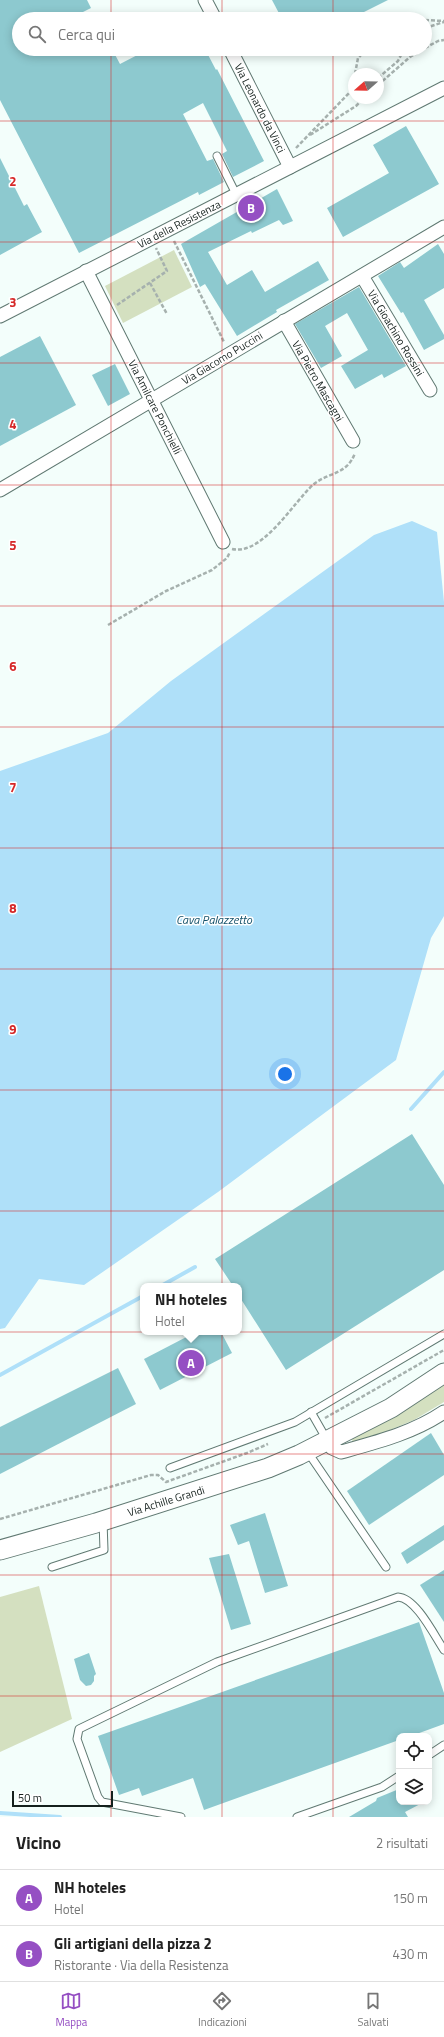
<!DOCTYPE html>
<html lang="it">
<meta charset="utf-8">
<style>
body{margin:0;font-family:"Titillium Web",sans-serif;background:#f2f2f2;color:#222}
.controls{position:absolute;right:12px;bottom:12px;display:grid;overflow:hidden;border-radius:8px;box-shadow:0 2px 10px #0003}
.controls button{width:36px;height:36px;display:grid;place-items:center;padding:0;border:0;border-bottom:1px solid #e0e0e0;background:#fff;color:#222;font:20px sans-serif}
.compass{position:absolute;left:348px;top:68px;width:36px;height:36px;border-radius:50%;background:#fff;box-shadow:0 2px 10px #0003;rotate:250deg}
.scale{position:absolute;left:12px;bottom:10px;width:101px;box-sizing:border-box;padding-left:4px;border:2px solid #15201d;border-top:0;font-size:11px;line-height:14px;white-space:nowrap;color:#15201d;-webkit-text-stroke:3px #fff;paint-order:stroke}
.you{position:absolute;left:285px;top:1074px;width:14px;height:14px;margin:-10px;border:3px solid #fff;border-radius:50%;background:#1a73e8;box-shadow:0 0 0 6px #1a73e833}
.badge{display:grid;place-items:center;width:26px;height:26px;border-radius:50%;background:#954fc3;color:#fff;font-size:13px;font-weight:700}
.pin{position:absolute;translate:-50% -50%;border:2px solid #fff;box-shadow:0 1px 4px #0006}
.popup{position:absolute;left:140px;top:1283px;width:102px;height:52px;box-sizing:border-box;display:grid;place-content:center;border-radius:8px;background:#fff;filter:drop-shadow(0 1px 3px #0005);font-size:13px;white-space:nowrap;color:#767676}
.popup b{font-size:15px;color:#222}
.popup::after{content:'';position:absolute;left:50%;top:100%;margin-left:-8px;border:8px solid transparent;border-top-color:#fff}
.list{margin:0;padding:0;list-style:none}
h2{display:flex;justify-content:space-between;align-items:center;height:52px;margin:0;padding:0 16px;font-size:17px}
h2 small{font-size:13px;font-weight:400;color:#767676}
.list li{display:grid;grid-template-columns:26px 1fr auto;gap:12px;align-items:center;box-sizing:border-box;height:56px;padding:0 16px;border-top:1px solid #e0e0e0}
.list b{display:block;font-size:15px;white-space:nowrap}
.list p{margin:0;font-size:13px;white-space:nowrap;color:#767676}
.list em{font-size:13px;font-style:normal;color:#767676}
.icon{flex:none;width:22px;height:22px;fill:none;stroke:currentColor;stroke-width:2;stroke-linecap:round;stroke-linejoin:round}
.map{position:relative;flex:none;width:444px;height:1817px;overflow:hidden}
.search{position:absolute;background:#fff;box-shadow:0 2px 10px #0003;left:12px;right:12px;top:12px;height:44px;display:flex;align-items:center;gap:10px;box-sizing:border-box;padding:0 14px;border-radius:22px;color:#767676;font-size:15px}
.sheet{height:164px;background:#fff}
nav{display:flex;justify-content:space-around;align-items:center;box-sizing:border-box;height:56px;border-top:1px solid #e0e0e0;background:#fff;font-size:11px;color:#767676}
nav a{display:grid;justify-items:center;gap:2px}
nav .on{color:#954fc3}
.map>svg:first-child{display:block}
.green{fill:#d4e0c0}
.water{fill:#afe0f9}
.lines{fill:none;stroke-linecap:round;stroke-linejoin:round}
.stream{stroke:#afe0f9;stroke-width:4}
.building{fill:#8dc9cf}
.lane-casing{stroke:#607972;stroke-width:9}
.street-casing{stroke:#607972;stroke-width:15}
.secondary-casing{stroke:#607972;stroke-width:21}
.path{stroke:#a6b1ae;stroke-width:2.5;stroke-dasharray:4 2;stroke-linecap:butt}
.lane{stroke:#fff;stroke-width:7}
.street{stroke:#fff;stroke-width:13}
.secondary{stroke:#fff;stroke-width:19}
.grid{fill:none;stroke:#d62828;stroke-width:1;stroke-opacity:0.55}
.labels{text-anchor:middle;stroke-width:3;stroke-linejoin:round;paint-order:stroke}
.street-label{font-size:11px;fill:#15201d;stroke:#fff}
.water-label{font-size:12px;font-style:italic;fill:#125069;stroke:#fff}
.grid-label{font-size:13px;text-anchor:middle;font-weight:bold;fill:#d62828;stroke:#fff;stroke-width:3;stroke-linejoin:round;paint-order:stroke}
</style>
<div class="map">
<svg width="444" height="1817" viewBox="0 0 444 1817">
<rect width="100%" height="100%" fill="#f3fefb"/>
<g class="green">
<polygon points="174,250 192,287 123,323 105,286"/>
<polygon points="444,1381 444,1402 414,1420 354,1445 351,1437"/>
<polygon points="39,1586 72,1719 0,1752 0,1597"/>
</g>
<polygon class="water" points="412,521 437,532 444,602 444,916 431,938 396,1060 218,1192 84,1285 39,1279 5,1328 0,1329 0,771 108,733 171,681 374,535"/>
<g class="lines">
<g class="stream">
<polyline points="411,1109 444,1072"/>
<polyline points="161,1286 195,1267"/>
<polyline points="0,1375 143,1296"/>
<polyline points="0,1813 60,1817"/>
</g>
</g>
<g class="building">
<polygon points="0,0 87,0 91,8 69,19 19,19 19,49 112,49 120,64 149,49 205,49 216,70 217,69 264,161 233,177 222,154 227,151 203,103 183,114 207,161 213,159 224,182 199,195 198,192 79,253 0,100"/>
<polygon points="272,0 388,0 350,19 282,19"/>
<polygon points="406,126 439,184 343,237 327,208 389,173 373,145"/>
<polygon points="0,158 24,206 27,204 42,232 0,255"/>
<polygon points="277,189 293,221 283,225 279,220 252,233 251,231 208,252 227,285 252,270 265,292 318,261 329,280 276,310 277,312 237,336 205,284 200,287 181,244"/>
<polygon points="438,244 444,254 444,288 424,300 444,335 444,339 424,350 403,312 401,313 378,276 400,262 404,268"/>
<polygon points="359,287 406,366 384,378 382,374 355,389 341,366 368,350 347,313 325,326 342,356 321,368 295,324"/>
<polygon points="40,336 76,405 0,446 0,357"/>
<polygon points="115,364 130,394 108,406 92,375"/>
<polygon points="412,1134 444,1185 444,1270 286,1370 239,1296 239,1286 233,1286 215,1259"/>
<polygon points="196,1332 221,1332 232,1353 160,1390 144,1359"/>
<polygon points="118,1368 136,1404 0,1474 0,1427"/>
<polygon points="431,1433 444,1455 444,1475 369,1525 347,1491"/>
<polygon points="265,1513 288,1586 265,1593 249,1541 238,1545 230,1525"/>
<polygon points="444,1525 444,1540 407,1564 401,1553"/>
<polygon points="229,1554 251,1624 231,1630 209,1558"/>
<polygon points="444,1570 444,1622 420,1585"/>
<polygon points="419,1622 444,1693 444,1724 411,1736 399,1736 399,1740 204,1810 193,1778 142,1796 139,1788 119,1795 98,1736"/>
<polygon points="89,1653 96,1674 94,1676 94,1681 91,1685 86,1686 80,1680 74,1659"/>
<polygon points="399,1789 399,1802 424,1802 405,1812 408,1817 349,1817 376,1801 377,1798"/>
</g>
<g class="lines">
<defs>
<g id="lane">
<polyline points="217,156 236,194"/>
<polyline points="311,1412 327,1440"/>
<polyline points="307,1451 386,1567"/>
<polyline points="170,1468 295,1422 444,1334"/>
<polyline points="52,1567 104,1550 103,1521"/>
<polyline points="429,1755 444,1745"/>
<path d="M181 1817 102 1802 98 1797 77 1739 79 1729 217 1662 398 1597C416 1598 434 1635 444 1650"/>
<polyline points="297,1817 382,1787 399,1776"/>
</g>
<g id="street">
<polyline points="205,0 215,19"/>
<polyline points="230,49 290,167"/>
<polyline points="86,271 223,542"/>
<polyline points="362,276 430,390"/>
<polyline points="0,316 444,88"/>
<polyline points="284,321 353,441"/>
<polyline points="0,490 444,227"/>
<path d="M327 1440 332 1448 341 1452C377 1442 413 1433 444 1412"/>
</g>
<polyline id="secondary" points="0,1550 96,1523 268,1468 299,1455 391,1408 444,1373"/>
</defs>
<use href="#lane" class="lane-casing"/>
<use href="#street" class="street-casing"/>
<use href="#secondary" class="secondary-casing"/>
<g class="path">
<polyline points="425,20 444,21"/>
<polyline points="425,28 444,22"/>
<polyline points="425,48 438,41 444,40"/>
<polyline points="355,74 358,58 367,49"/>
<polyline points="378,78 398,61 404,49"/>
<polyline points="378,85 410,57 424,49"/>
<polyline points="310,135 356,106 364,98"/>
<polyline points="296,148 351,91 354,78"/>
<polyline points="174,241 224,342"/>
<polyline points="150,283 167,314"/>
<polyline points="117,305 167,271 156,248"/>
<path d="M232 549C263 556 294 501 314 484 329 472 347 475 355 453"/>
<polyline points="108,625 166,591 212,570 227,558 230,552"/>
<polyline points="325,1418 444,1350"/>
<polyline points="0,1519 151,1475 158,1475 166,1482 247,1453 268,1444"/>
</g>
<use href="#lane" class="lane"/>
<use href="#street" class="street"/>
<use href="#secondary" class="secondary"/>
</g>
<path class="grid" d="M111 0V19M222 0V19M333 0V19M111 49V1817M222 49V1817M333 49V1817M0 121H444M0 242H444M0 363H444M0 485H444M0 606H444M0 727H444M0 848H444M0 969H444M0 1090H444M0 1211H444M0 1332H444M0 1454H444M0 1575H444M0 1696H444"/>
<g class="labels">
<g class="street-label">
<text transform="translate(260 108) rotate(63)" y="4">Via Leonardo da Vinci</text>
<text transform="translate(179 224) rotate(-27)" y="4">Via della Resistenza</text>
<text transform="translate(396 333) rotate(59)" y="4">Via Gioachino Rossini</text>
<text transform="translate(222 358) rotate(-31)" y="4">Via Giacomo Puccini</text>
<text transform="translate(318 381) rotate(60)" y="4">Via Pietro Mascagni</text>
<text transform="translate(155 407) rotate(63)" y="4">Via Amilcare Ponchielli</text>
<text transform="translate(166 1501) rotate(-17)" y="4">Via Achille Grandi</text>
</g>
<g class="water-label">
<text x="214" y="924">Cava Palazzetto</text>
</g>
</g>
<g class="grid-label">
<text x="13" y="186">2</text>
<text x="13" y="307">3</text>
<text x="13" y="429">4</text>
<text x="13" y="550">5</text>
<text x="13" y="671">6</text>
<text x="13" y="792">7</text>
<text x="13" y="913">8</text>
<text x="13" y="1034">9</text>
</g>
</svg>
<div class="controls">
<button><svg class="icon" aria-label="locate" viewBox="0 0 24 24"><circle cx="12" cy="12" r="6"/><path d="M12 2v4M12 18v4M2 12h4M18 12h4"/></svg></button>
<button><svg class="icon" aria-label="layers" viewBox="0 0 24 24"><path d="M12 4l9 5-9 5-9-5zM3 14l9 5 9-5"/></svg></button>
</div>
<svg class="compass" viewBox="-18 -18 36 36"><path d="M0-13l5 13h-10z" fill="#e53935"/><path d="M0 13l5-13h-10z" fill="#767676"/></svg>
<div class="scale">50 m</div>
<div class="you"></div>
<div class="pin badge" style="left:191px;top:1363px">A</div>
<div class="popup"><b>NH hoteles</b>Hotel</div>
<div class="pin badge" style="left:251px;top:208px">B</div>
<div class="search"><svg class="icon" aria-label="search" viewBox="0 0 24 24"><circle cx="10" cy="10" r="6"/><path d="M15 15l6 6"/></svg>Cerca qui</div>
</div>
<section class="sheet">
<h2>Vicino<small>2 risultati</small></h2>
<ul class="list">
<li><span class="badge">A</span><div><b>NH hoteles</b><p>Hotel</p></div><em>150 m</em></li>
<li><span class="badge">B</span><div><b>Gli artigiani della pizza 2</b><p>Ristorante · Via della Resistenza</p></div><em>430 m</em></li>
</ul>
</section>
<nav>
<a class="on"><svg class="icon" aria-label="map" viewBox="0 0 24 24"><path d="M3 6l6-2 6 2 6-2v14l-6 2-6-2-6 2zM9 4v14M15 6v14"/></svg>Mappa</a>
<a><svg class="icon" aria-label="directions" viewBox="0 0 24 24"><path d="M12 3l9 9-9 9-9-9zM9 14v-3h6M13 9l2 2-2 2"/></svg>Indicazioni</a>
<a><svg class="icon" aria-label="saved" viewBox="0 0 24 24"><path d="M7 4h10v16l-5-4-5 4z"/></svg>Salvati</a>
</nav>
